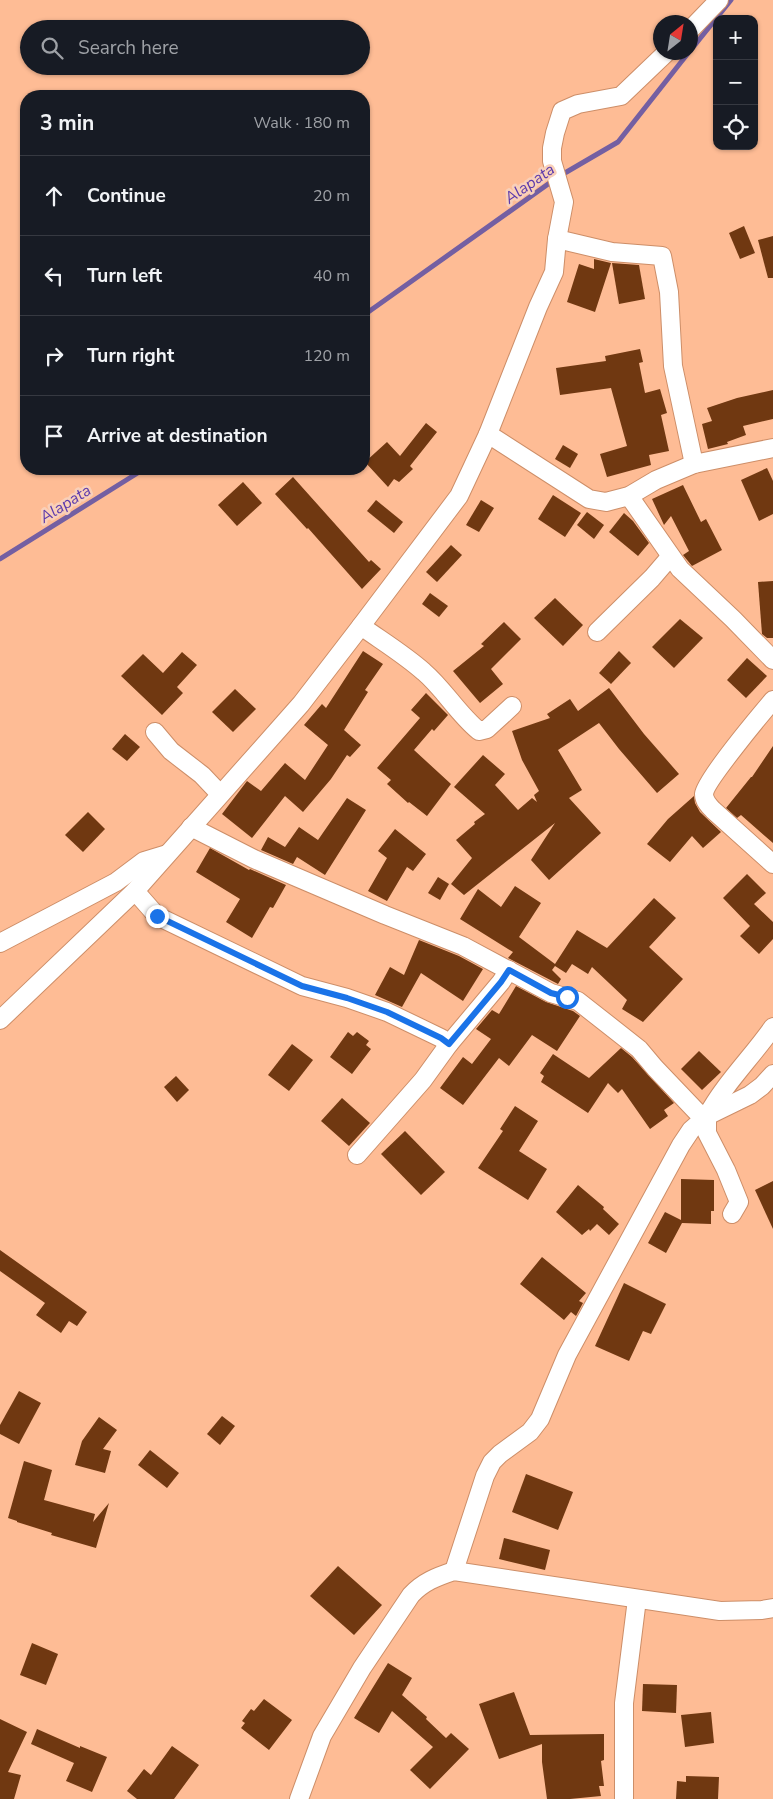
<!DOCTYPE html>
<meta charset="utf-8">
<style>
body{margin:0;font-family:"Nunito Sans",sans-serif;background:#20242c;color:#f1f3f6}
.controls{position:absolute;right:15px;top:15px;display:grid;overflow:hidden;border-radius:10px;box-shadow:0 1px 4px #0004}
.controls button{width:45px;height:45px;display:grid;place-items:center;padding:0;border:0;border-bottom:1px solid #363941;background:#171b24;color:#f1f3f6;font:25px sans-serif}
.compass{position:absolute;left:653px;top:15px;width:45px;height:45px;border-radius:50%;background:#171b24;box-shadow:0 1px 4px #0004;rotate:30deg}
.stop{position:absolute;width:15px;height:15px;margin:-11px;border:4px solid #1a73e8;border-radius:50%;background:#fff}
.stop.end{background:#1a73e8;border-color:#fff;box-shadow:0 1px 5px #0008}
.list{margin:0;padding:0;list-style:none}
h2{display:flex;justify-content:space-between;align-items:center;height:65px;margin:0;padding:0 20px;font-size:21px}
h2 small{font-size:16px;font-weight:400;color:#9ea1a6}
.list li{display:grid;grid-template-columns:32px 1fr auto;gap:15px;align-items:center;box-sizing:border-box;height:80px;padding:0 20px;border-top:1px solid #363941}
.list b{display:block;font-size:19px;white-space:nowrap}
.list em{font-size:16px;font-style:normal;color:#9ea1a6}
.icon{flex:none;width:28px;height:28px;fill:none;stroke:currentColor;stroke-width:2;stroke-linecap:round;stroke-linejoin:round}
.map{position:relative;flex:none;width:773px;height:1799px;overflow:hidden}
.search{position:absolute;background:#171b24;box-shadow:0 1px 4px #0004;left:20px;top:20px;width:350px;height:55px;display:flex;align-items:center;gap:12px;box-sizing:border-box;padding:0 18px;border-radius:28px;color:#9ea1a6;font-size:19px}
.panel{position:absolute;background:#171b24;box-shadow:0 1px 4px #0004;left:20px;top:90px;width:350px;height:385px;border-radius:20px}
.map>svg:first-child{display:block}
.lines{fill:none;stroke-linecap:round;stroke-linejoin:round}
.stream{stroke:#745fa2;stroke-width:5}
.building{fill:#703811}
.street-casing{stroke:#cd8e68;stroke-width:20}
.street{stroke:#fff;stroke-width:18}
.route{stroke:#1a73e8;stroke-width:6}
.labels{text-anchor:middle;stroke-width:5;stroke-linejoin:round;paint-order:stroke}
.water-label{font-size:16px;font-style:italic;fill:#5c3aac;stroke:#f9d0b9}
</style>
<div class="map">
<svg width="773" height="1799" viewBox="0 0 773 1799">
<rect width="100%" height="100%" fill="#febc95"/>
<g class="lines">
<g class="stream">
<polyline points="690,51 731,0"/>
<polyline points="364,315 558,177 618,142 689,52"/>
<polyline points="0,559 144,469"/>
</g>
</g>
<g class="building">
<polygon points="744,226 755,253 740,259 729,233"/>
<polygon points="773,236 773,278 768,278 758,240"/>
<polygon points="594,259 611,263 595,312 567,302 579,264 594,269"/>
<polygon points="612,263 639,265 645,299 619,304"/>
<polygon points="640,349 643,362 639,363 645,393 660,389 667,413 661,415 669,451 649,455 651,465 607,477 600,454 627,446 611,388 560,395 556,368 606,361 605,356"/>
<polygon points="773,390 773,419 743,426 746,435 727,442 728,444 708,449 702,424 712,421 707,408 737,398"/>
<polygon points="426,423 437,432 410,466 413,469 399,482 394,479 388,487 365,462 387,442 400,456"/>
<polygon points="563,445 578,454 570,468 555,459"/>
<polygon points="767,468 773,481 773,514 759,521 741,480"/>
<polygon points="293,477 369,562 371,560 381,569 362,589 308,528 307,529 275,494"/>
<polygon points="243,482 262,503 237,526 218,505"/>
<polygon points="683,485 701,522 706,519 722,550 692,566 683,555 689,551 671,516 664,525 652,499"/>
<polygon points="553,495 581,513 565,537 538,519"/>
<polygon points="376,500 403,522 394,533 367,511"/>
<polygon points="481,500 494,508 479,532 466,525"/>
<polygon points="587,512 604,525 594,539 577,525"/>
<polygon points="624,513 633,521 649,543 638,556 609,532"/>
<polygon points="451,545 462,555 437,582 426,572"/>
<polygon points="773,581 773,638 767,638 762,634 758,582"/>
<polygon points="430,593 448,606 439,617 422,604"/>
<polygon points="555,598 583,625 563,646 534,618"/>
<polygon points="680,619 703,638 674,668 652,647"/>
<polygon points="504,622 521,639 491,669 503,684 480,703 453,671 484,646 481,644"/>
<polygon points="363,651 383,664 365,690 368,692 344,730 361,745 350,757 347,755 331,779 303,812 285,796 252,838 222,814 247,781 261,791 285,763 305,780 328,745 304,725 322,704 326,708"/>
<polygon points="619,651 631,663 611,684 599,673"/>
<polygon points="182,652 197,665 177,687 183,693 162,715 121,676 143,654 163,673"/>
<polygon points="747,658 767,676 746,698 727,680"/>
<polygon points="609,688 644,734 679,774 657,793 619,749 599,723 558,750 582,790 569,798 601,833 549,880 531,860 555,823 464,895 451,884 472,858 456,840 475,824 474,822 485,814 454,787 483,755 505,774 495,785 518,810 532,798 537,802 534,795 539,791 522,760 512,731 550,718 547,714 570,699 578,711"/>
<polygon points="235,689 256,709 233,732 212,712"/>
<polygon points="426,693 448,715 434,731 432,729 414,750 451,784 427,816 409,802 408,803 387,784 391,780 377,768 420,718 411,710"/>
<polygon points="125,734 140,747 127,761 112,749"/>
<polygon points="773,746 773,843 741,815 737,818 726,808 751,777 752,777"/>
<polygon points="694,796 695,803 700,812 721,832 703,848 692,836 670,862 647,844 668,819"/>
<polygon points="347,798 366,810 325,875 297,857 293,864 261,850 268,837 285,847 299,827 318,840"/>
<polygon points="88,812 105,829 83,852 65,835"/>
<polygon points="395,829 426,854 413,871 407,867 387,901 368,891 387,858 378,851"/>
<polygon points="210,848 249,870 250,869 286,885 273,908 270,907 252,938 226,922 240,899 196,872"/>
<polygon points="747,874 766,893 754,904 773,922 773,939 759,954 740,936 750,926 723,898"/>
<polygon points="438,877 449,884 440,900 428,893"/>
<polygon points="515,886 541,903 519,937 555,964 577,930 607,948 654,898 676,918 649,947 683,979 643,1022 622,1009 627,1000 592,967 588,974 572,964 566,973 555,966 552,970 561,979 558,984 508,958 513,952 460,919 478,889 501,907"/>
<polygon points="419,940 459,956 483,969 463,1001 421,973 402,1007 375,995 390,967 404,975"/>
<polygon points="516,986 546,1002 573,1011 580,1016 557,1051 532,1035 509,1066 499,1058 463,1105 440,1088 463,1057 472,1064 491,1039 476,1029 492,1010 499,1014"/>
<polygon points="348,1032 353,1036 357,1032 369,1041 366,1045 371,1049 352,1074 330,1057"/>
<polygon points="292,1044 313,1060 289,1091 268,1075"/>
<polygon points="621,1048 632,1057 674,1103 664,1110 668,1116 650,1129 622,1089 618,1093 608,1083 588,1113 541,1082 544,1076 540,1073 553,1054 589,1078"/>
<polygon points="699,1051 721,1072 702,1090 681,1069"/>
<polygon points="176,1076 189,1090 177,1102 164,1087"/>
<polygon points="342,1098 370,1123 349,1146 321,1121"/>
<polygon points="515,1106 538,1121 519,1151 547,1169 528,1200 478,1168 503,1131 500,1129"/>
<polygon points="405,1131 445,1172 421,1195 381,1154"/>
<polygon points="681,1179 714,1180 714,1211 711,1211 711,1224 682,1223 666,1253 648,1243 665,1212 681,1220"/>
<polygon points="773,1181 773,1229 755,1190"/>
<polygon points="578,1185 604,1207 603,1209 619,1224 609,1235 597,1224 590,1231 589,1229 582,1235 556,1212"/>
<polygon points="0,1250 87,1312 77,1326 69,1321 61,1333 36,1315 45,1303 0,1271"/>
<polygon points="542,1257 586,1293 579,1301 583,1303 576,1316 571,1312 564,1320 520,1284"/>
<polygon points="624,1283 666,1304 651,1334 643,1331 629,1361 595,1346"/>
<polygon points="19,1391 41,1403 19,1444 0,1434 0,1425"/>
<polygon points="222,1416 235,1426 220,1445 207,1434"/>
<polygon points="99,1417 117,1430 103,1449 111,1451 105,1473 75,1465 82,1441"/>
<polygon points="150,1450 179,1473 167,1488 138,1465"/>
<polygon points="24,1461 52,1470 44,1500 95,1514 93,1522 109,1503 96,1548 51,1535 52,1533 17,1522 17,1521 8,1518"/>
<polygon points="526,1474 573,1492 558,1530 512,1512"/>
<polygon points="504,1538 550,1550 545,1570 499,1559"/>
<polygon points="338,1566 382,1605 354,1635 310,1596"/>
<polygon points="32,1643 58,1654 46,1685 20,1675"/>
<polygon points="388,1663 412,1678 402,1695 427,1717 426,1719 446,1738 451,1733 469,1749 430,1789 410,1770 433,1747 392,1711 379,1733 354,1718"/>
<polygon points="643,1684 677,1685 676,1713 642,1711"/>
<polygon points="514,1692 530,1735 604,1734 604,1760 601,1761 604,1786 599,1786 601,1796 570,1799 547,1799 542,1762 542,1744 499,1759 479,1704"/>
<polygon points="264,1699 292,1720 269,1750 241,1728 245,1723 242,1721 251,1709 254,1711"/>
<polygon points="711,1712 714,1743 685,1747 681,1715"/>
<polygon points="0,1719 27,1732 8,1772 21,1775 14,1799 0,1799"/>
<polygon points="37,1729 80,1748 80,1746 107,1757 92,1792 66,1781 74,1763 31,1744"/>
<polygon points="172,1746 199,1765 174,1799 137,1799 127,1791 144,1769 151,1775"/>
<polygon points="686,1776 719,1777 718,1799 676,1799 677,1781 686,1782"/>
</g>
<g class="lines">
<defs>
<g id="street">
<polyline points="690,30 719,0"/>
<polyline points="557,239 612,252 662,256 669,292 673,366 694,464"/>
<polyline points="488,434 589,499 606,502 629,496 656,480 694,464 773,448"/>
<polyline points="629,496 680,569 733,619 773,660"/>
<path d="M361 626C382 641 405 655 424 672 444 689 458 714 479 731L487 729 512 706"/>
<polyline points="597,632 652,578 670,557"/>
<path d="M773 700C762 713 705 781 704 794 704 801 709 806 713 810L773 864"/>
<polyline points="155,732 171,751 202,775 220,794"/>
<path d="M191 827 254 859 385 915 463 946 551 993 578 1001 639 1049 655 1068 697 1112 707 1116C725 1083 752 1057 773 1027"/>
<polyline points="135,891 157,916 302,986 347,998 387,1012 441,1038 449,1044 423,1080 357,1155"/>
<polyline points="0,943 116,882 144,861 167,854"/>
<polyline points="0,1020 135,891 301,704 361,626 459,496 488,434 538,307 554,272 557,239 564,202 552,161 552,148 555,133 562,111 578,104 621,96 667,52"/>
<polyline points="449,1044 501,982 509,970"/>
<polyline points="707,1116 707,1133 726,1170 739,1202 732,1214"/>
<polyline points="454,1571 485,1476 492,1462 500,1454 530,1432 540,1419 567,1355 681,1145 691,1130 707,1116 750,1095 762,1086 773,1074"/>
<path d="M299 1799 322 1736 362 1668 411 1595C423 1582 436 1577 454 1571L720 1611 762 1610 773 1608"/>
<polyline points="624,1799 624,1703 637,1599"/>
</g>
</defs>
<use href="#street" class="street-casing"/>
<use href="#street" class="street"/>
</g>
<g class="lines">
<polyline class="route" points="157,916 302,986 347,998 387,1012 441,1038 449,1044 501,982 509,970 551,993 567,997"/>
</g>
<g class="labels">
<g class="water-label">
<text transform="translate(529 183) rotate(-35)" y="6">Alapata</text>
<text transform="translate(65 503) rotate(-32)" y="6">Alapata</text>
</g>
</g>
</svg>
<div class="controls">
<button>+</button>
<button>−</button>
<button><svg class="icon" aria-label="locate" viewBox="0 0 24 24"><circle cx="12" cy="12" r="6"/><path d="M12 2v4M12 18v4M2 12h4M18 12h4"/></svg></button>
</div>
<svg class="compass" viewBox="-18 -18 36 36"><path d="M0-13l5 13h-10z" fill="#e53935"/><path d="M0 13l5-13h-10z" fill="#9ea1a6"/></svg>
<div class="stop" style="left:567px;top:997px"></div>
<div class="stop end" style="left:157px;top:916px"></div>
<div class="search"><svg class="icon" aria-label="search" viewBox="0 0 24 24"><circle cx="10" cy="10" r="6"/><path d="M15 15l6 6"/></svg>Search here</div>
<section class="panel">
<h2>3 min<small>Walk · 180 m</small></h2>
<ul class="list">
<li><svg class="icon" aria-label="ahead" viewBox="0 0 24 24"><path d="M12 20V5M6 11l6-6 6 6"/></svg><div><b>Continue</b></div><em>20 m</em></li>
<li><svg class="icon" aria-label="left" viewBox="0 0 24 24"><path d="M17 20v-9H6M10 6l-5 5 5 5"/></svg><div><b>Turn left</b></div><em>40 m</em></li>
<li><svg class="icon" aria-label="right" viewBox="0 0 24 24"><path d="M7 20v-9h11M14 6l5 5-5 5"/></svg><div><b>Turn right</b></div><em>120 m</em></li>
<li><svg class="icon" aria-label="arrive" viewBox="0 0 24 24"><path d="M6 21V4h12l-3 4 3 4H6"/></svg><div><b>Arrive at destination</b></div></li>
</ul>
</section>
</div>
